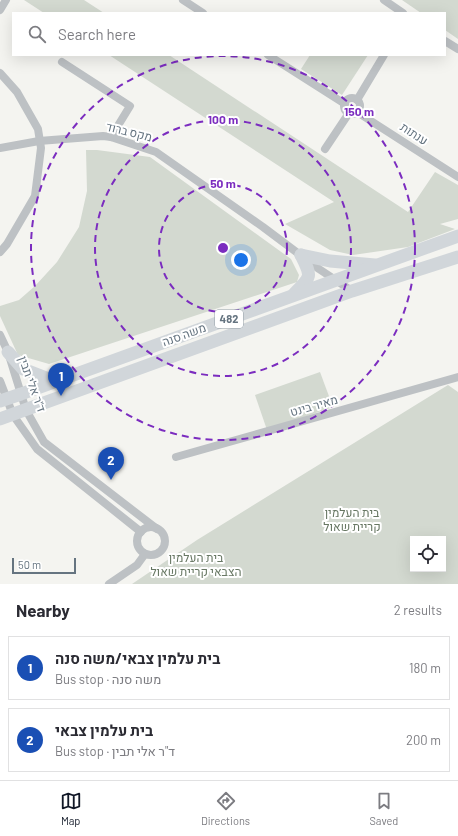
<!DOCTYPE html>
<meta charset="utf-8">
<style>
body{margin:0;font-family:Barlow,Heebo,sans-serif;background:#f7f7f7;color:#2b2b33}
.controls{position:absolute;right:12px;bottom:12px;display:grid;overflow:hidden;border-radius:0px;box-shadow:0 4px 16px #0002}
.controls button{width:36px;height:36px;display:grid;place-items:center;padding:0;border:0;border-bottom:1px solid #e1e1e2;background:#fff;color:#2b2b33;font:20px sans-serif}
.scale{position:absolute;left:12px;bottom:10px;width:64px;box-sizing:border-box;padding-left:4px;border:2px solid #657480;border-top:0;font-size:11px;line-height:14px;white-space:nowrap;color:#657480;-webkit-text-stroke:3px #fff;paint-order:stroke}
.you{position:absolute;left:241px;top:260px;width:14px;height:14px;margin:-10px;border:3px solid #fff;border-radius:50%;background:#1a73e8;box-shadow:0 0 0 6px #1a73e833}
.badge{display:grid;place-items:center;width:26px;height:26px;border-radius:50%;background:#111827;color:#fff;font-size:13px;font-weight:700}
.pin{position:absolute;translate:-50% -33px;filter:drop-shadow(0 1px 2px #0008)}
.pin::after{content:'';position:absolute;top:21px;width:14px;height:12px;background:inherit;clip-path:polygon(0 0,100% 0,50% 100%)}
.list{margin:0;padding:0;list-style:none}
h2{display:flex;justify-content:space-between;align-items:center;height:52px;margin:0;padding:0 16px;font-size:17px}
h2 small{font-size:13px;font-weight:400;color:#7c7c81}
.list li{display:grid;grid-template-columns:26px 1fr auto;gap:12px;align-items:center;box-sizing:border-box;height:64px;margin:0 8px 8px;padding:0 8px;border:1px solid #e1e1e2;border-radius:0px}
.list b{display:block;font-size:15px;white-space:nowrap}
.list p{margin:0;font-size:13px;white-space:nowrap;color:#7c7c81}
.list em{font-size:13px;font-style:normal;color:#7c7c81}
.icon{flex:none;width:22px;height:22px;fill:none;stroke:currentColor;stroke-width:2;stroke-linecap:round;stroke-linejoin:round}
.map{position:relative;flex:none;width:458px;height:584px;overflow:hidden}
.search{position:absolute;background:#fff;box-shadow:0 4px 16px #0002;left:12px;right:12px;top:12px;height:44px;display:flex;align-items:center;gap:10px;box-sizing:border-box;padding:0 14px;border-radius:0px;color:#7c7c81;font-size:15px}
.sheet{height:196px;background:#fff}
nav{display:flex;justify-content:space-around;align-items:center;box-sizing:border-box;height:56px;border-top:1px solid #e1e1e2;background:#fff;font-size:11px;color:#7c7c81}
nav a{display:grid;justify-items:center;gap:2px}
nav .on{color:#111827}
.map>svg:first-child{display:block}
.green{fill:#d3d9d0;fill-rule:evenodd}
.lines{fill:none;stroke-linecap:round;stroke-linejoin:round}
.minor{stroke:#bdc1c4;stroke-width:8}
.primary{stroke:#d1d6da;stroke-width:13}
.ring{fill:none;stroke:#7b2cbf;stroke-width:2;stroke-dasharray:7 5}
.labels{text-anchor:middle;stroke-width:4;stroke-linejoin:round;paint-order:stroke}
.shield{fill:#fff;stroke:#939ea6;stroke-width:1}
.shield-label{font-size:11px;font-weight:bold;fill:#657480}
.street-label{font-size:12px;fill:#657480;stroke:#fff}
.park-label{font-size:12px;fill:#677763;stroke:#fff}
.centre{fill:#7b2cbf;stroke:#fff;stroke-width:2}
.ring-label{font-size:12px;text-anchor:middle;font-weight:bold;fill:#7b2cbf;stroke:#fff;stroke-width:4;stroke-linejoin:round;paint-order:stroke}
</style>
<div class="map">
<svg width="458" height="584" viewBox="0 0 458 584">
<rect width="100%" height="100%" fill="#f4f4f0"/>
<g class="green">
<polygon points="24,0 84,0 104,13 44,13"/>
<polygon points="402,0 458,0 458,39 445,30 445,13 421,13"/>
<polygon points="109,55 169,55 408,212 435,172 458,185 458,219 440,224 455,229 408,247 353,255 330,250 285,224 334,202"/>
<polygon points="310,55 368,55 342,95 301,69"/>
<polygon points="86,150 97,150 150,157 291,259 299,275 297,282 49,364 18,355 0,316 0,306 19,300 35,286 57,262 79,227 87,191"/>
<polygon points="320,372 333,407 267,430 255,395"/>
<path d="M448 385 458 392V584H132L197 540ZM413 539H443V569H413Z"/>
</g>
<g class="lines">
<g class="minor">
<polyline points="183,0 203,13"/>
<polyline points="384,0 403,13"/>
<polyline points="0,10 6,0"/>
<polyline points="445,41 458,49"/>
<polyline points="268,55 345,104"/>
<polyline points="62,62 130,106 111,137"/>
<polyline points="0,73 17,92 38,129 41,148 35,196 7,244 0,252"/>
<circle cx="352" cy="106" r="8"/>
<polyline points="357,100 384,55"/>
<polyline points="357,112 458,177"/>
<polyline points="0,148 39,141 103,136 111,137 156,152 263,227 319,269 352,291"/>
<polyline points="325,149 349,113"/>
<polyline points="0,335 8,352 26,410 44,442 157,529"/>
<polyline points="0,381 13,415 37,449 141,532"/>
<polyline points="176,457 458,377"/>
<circle cx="151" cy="541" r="14"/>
<polyline points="109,584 137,565 145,554"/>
</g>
<g class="primary">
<polyline points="301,255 330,261 375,265"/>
<path d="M294 294C312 276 312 277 301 255"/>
<polyline points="8,352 23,369 54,381"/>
<polyline points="0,401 21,394 458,236"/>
<polyline points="0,419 352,291 458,257"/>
</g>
</g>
<g class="ring">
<circle cx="223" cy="248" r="64"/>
<circle cx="223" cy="248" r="128"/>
<circle cx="223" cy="248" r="192"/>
</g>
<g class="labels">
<rect class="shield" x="215" y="310" width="28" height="18" rx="3"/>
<g class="shield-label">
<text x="229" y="323">482</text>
</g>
<g class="street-label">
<text transform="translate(129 132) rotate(14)" y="4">מקס ברוד</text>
<text transform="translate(414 134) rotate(33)" y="4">ענתות</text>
<text transform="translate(184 335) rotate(-20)" y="4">משה סנה</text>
<text transform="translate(32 384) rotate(70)" y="4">ד"ר אלי תבין</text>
<text transform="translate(314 406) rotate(-16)" y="4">מאיר בינט</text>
</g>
<g class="park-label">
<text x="352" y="517">בית העלמין<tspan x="352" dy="14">קריית שאול</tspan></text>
<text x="196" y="562">בית העלמין<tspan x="196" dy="14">הצבאי קריית שאול</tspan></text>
</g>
</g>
<circle cx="223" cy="248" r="6" class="centre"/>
<g class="ring-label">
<text x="359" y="116">150 m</text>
<text x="223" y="124">100 m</text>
<text x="223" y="188">50 m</text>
</g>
</svg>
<div class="controls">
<button><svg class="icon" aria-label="locate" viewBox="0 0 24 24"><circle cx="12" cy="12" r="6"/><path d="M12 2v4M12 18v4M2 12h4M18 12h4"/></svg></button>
</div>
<div class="scale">50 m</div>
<div class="you"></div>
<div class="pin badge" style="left:61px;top:396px;background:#1a4fb4">1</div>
<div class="pin badge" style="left:111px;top:480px;background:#1a4fb4">2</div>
<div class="search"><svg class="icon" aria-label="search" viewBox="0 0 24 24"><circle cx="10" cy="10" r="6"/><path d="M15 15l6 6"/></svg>Search here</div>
</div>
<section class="sheet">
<h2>Nearby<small>2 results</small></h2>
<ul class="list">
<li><span class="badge" style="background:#1a4fb4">1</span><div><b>בית עלמין צבאי/משה סנה</b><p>Bus stop · משה סנה</p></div><em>180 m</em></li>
<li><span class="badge" style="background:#1a4fb4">2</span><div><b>בית עלמין צבאי</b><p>Bus stop · ד&quot;ר אלי תבין</p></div><em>200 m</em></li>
</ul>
</section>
<nav>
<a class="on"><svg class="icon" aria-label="map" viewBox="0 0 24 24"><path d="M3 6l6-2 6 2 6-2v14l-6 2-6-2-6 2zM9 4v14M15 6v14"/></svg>Map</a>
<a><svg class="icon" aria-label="directions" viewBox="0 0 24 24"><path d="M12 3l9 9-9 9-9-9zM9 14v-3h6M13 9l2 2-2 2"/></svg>Directions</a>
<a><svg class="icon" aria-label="saved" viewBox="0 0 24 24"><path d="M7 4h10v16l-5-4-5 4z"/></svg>Saved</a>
</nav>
